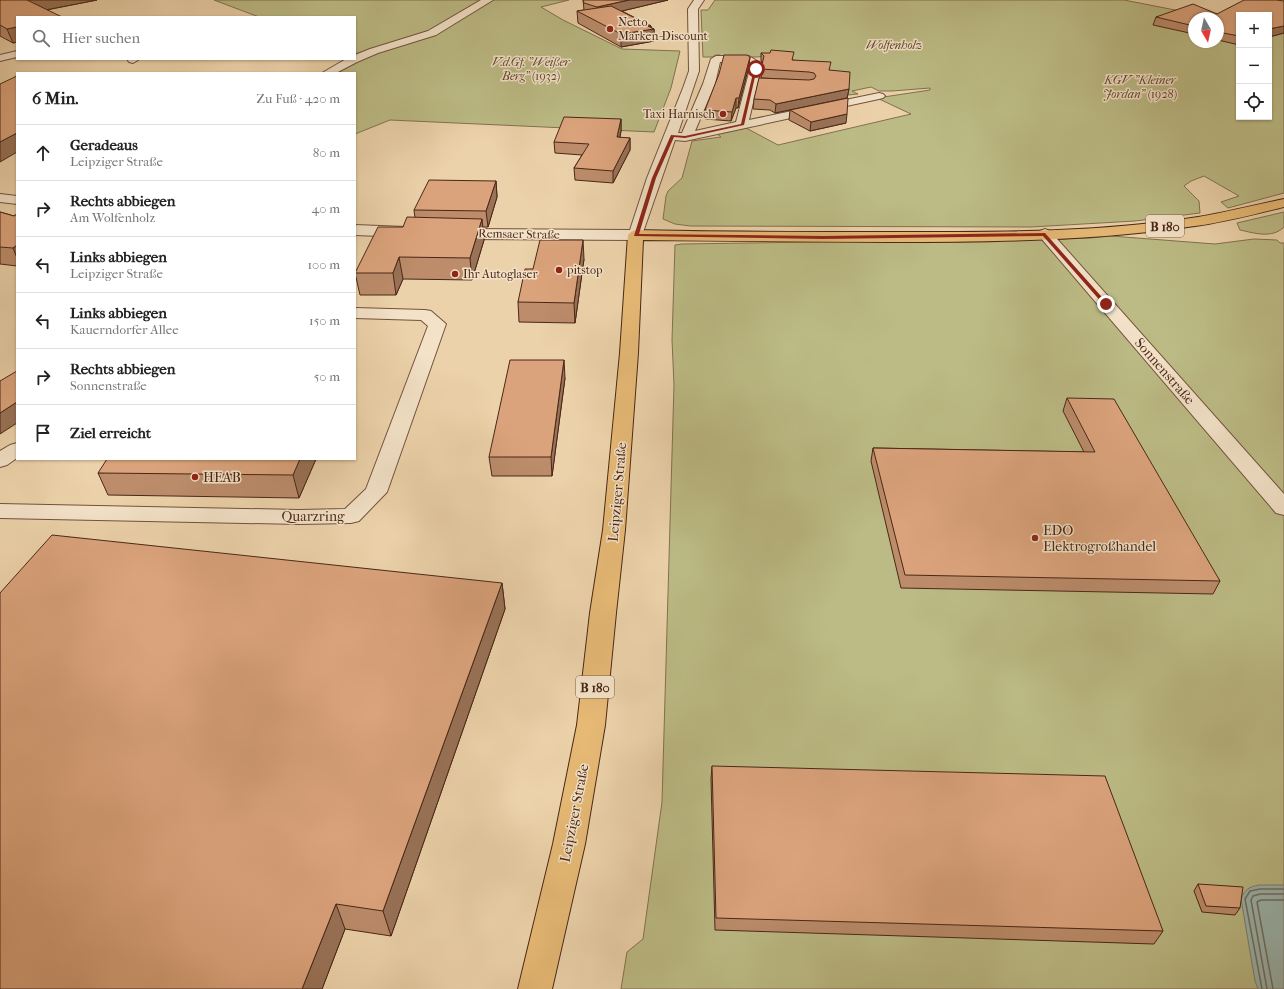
<!DOCTYPE html>
<html lang="de">
<meta charset="utf-8">
<style>
body{margin:0;font-family:"IM FELL French Canon",serif;background:#f6f6f6;color:#222}
.controls{position:absolute;right:12px;top:12px;display:grid;overflow:hidden;border-radius:0px;box-shadow:0 1px 3px #0004}
.controls button{width:36px;height:36px;display:grid;place-items:center;padding:0;border:0;border-bottom:1px solid #e0e0e0;background:#fff;color:#222;font:20px sans-serif}
.compass{position:absolute;left:1188px;top:12px;width:36px;height:36px;border-radius:50%;background:#fff;box-shadow:0 1px 3px #0004;rotate:171deg}
.stop{position:absolute;width:12px;height:12px;margin:-9px;border:3px solid #8f2418;border-radius:50%;background:#fff}
.stop.end{background:#8f2418;border-color:#fff;box-shadow:0 1px 4px #0008}
.list{margin:0;padding:0;list-style:none}
h2{display:flex;justify-content:space-between;align-items:center;height:52px;margin:0;padding:0 16px;font-size:17px}
h2 small{font-size:13px;font-weight:400;color:#767676}
.list li{display:grid;grid-template-columns:26px 1fr auto;gap:12px;align-items:center;box-sizing:border-box;height:56px;padding:0 16px;border-top:1px solid #e0e0e0}
.list b{display:block;font-size:15px;white-space:nowrap}
.list p{margin:0;font-size:13px;white-space:nowrap;color:#767676}
.list em{font-size:13px;font-style:normal;color:#767676}
.icon{flex:none;width:22px;height:22px;fill:none;stroke:currentColor;stroke-width:2;stroke-linecap:round;stroke-linejoin:round}
.map{position:relative;flex:none;width:1284px;height:989px;overflow:hidden}
.search{position:absolute;background:#fff;box-shadow:0 1px 3px #0004;left:16px;top:16px;width:340px;height:44px;display:flex;align-items:center;gap:10px;box-sizing:border-box;padding:0 14px;border-radius:0px;color:#767676;font-size:15px}
.panel{position:absolute;background:#fff;box-shadow:0 1px 3px #0004;left:16px;top:72px;width:340px;height:388px;border-radius:0px}
.map>svg:first-child{display:block}
.green{fill:#bcbb85;stroke:#82714e}
.water{fill:#9ab6af;stroke:#7a7d72}
.lines{fill:none;stroke-linecap:round;stroke-linejoin:round}
.shore{stroke:#726e63;stroke-width:1.5}
.minor-casing{stroke:#72523c;stroke-width:2}
.major-casing{stroke:#492717;stroke-width:2}
.minor{fill:#f3e2c8;fill-rule:evenodd}
.major{fill:#e6b975;fill-rule:evenodd}
.wall{fill:#bc8c6b;stroke:#492717}
.shaded-wall{fill:#997257;stroke:#492717}
.building{fill:#dba37c;stroke:#492717}
.route{fill:#8f2418}
.poi-dot{fill:#8f2418;stroke:#f3e2c8;stroke-width:1.5}
.labels{text-anchor:middle;stroke-width:3;stroke-linejoin:round;paint-order:stroke}
.far-poi-label{font-size:12px;fill:#492717;stroke:#f3e2c8;text-anchor:start}
.far-park-label{font-size:12px;font-style:italic;fill:#60452d;stroke:#f3e2c8}
.far-street-label{font-size:12px;fill:#492717;stroke:#f3e2c8}
.shield{fill:#f3e2c8;stroke:#7c5f4c;stroke-width:1}
.shield-label{font-size:13px;font-weight:bold;fill:#492717}
.street-label{font-size:14px;fill:#492717;stroke:#f3e2c8}
.poi-label{font-size:14px;fill:#492717;stroke:#f3e2c8;text-anchor:start}
</style>
<div class="map">
<svg width="1284" height="989" viewBox="0 0 1284 989">
<rect width="100%" height="100%" fill="#ecd2aa"/>
<filter id="stains"><feTurbulence type="fractalNoise" baseFrequency=".005" numOctaves="4"/><feColorMatrix values="0 0 0 0 .2 0 0 0 0 .09 0 0 0 0 .02 0 0 0 .5 -.17"/></filter>
<radialGradient id="worn" r=".72"><stop offset=".6" stop-color="#630" stop-opacity="0"/><stop offset="1" stop-color="#630" stop-opacity=".3"/></radialGradient>
<g class="green">
<polygon points="214,0 569,0 541,7 563,20 622,49 680,51 671,88 654,132 390,120 355,134 355,73 337,73 372,54 355,53 355,17 259,17"/>
<polygon points="715,0 1124,0 1216,18 1194,18 1194,42 1218,42 1218,18 1239,23 1239,117 1269,117 1269,29 1284,33 1284,193 1228,208 1221,202 1239,196 1204,176 1191,181 1184,186 1199,201 1200,213 1135,221 1031,227 690,226 675,224 663,219 666,196 668,191 682,178 692,141 721,137 717,134 746,128 778,145 911,114 877,98 930,90 930,88 892,91 879,91 871,87 852,91 858,94 848,95 768,56 757,57 722,57 720,55 715,55 713,57 703,57 701,10 708,10"/>
<path d="M1284 212V227C1272 239 1254 233 1240 230L1237 223Z"/>
<polygon points="1111,236 1215,244 1254,239 1277,240 1280,243 1284,243 1284,989 621,989 627,952 643,939 662,802 674,385 672,340 675,245 682,244 1090,238"/>
</g>
<path class="water" d="M1259 885H1284V989H1258L1255 981 1241 899C1245 889 1249 887 1259 885Z"/>
<g class="lines">
<g class="shore">
<polyline points="1262,989 1245,899 1250,891 1260,889 1284,889"/>
<polyline points="1267,989 1251,900 1253,896 1260,894 1284,894"/>
<polyline points="1273,989 1257,902 1261,900 1284,900"/>
</g>
<defs>
<g id="minor">
<polygon points="481,0 493,0 436,35 378,53 357,62 336,73 322,73 346,59 355,59 355,55 370,49 428,31"/>
<path d="M694 0H704L698 9 699 71 678 133H682L703 84 711 59 716 56H749L762 64 749 120 879 93 883 94 885 96 883 98 879 99 685 141 675 140 641 238 636 240 453 239 448 237 445 234 448 231 453 229 630 230 647 178 683 88 689 71 688 9ZM720 62H747L751 65 736 122 695 131 715 84Z"/>
<polygon points="17,51 17,57 0,61 0,55"/>
<polygon points="127,59 138,59 138,60 133,63 129,62"/>
<polygon points="0,194 17,196 17,204 0,202"/>
<polygon points="355,225 406,227 411,229 414,232 411,235 406,237 355,235"/>
<polygon points="1045,229 1050,231 1284,494 1284,515 1276,513 1040,237 1037,234 1040,231"/>
<polygon points="355,308 425,310 431,311 446,324 387,492 359,521 351,523 299,524 0,518 0,504 299,510 345,509 366,489 428,326 421,320 355,318"/>
<polygon points="17,443 17,458 7,465 0,467 0,451 10,445"/>
</g>
<path id="major" d="M1284 199V207C1255 214 1225 222 1195 226 1094 241 991 242 889 242 807 242 725 241 643 240L638 353 625 530 616 613 605 725 585 844 552 989H518L553 844 577 725 590 613 603 530 620 353 628 235 631 232 636 230C721 232 806 232 891 232 993 232 1097 233 1198 217 1227 212 1255 205 1284 199Z"/>
</defs>
<use href="#minor" class="minor-casing"/>
<use href="#major" class="major-casing"/>
<use href="#minor" class="minor"/>
<use href="#major" class="major"/>
</g>
<g class="wall">
<polygon points="0,0 97,0 46,10 17,17 17,42 13,43 0,36"/>
<polygon points="583,0 668,0 622,11 651,26 651,28 654,29 654,41 621,47 578,23 577,11 584,10"/>
<polygon points="1284,1 1284,33 1269,37 1239,15 1239,45 1218,40 1218,18 1194,18 1194,34 1153,25 1156,17 1217,14"/>
<polygon points="761,53 793,60 830,70 849,89 847,98 775,113 770,110 753,109 754,99 801,80 761,78 763,63 761,61"/>
<polygon points="749,66 738,108 736,108 731,121 705,119 705,110"/>
<polygon points="790,110 846,123 810,131 789,120"/>
<polygon points="621,119 621,131 620,138 630,138 630,150 613,183 575,180 574,168 582,155 555,153 554,142"/>
<polygon points="496,181 497,197 488,227 483,227 484,240 472,280 403,279 396,295 360,295 355,273 415,218 414,210"/>
<polygon points="0,212 14,216 17,214 17,266 0,264"/>
<polygon points="584,259 575,323 519,322 518,302 533,269"/>
<polygon points="565,378 552,476 492,476 489,457"/>
<polygon points="1067,398 1220,581 1213,594 901,588 871,461 873,448 1084,452 1063,411"/>
<polygon points="316,459 299,498 108,495 98,473"/>
<polygon points="502,583 505,609 391,936 345,929 322,989 0,989"/>
<polygon points="712,766 1163,931 1154,944 715,930 711,779"/>
<polygon points="1198,884 1240,908 1235,915 1202,912 1194,891"/>
</g>
<g class="shaded-wall">
<polygon points="26,0 97,0 30,13"/>
<polygon points="629,0 668,0 597,17 597,7"/>
<polygon points="648,26 651,26 651,30 654,29 654,41 621,47 621,34"/>
<polygon points="1284,26 1284,33 1269,37 1269,29"/>
<polygon points="17,27 17,42 13,43 7,29"/>
<polygon points="750,57 749,66 738,108 739,98"/>
<polygon points="849,89 847,98 775,113 776,104"/>
<polygon points="736,98 736,108 731,121 732,112"/>
<polygon points="847,114 846,123 810,131 811,122"/>
<polygon points="621,119 621,131 617,149 617,137"/>
<polygon points="17,133 17,152 0,162 0,142"/>
<polygon points="630,138 630,150 613,183 613,171"/>
<polygon points="496,181 497,197 488,227 486,211"/>
<polygon points="482,219 484,240 472,280 470,258"/>
<polygon points="583,240 584,259 575,323 574,303"/>
<polygon points="17,245 17,258 13,248"/>
<polygon points="399,257 403,279 396,295 393,273"/>
<polygon points="564,360 565,378 552,476 551,457"/>
<polygon points="17,402 17,423 0,434 0,413"/>
<polygon points="300,459 316,459 299,498 293,475"/>
<polygon points="502,583 505,609 391,936 383,911"/>
<polygon points="336,904 345,929 322,989 302,989"/>
</g>
<g class="building">
<polygon points="0,0 27,0 62,17 17,17 17,27 7,29 0,25"/>
<polygon points="583,0 629,0 597,7 584,3"/>
<polygon points="1244,0 1276,0 1284,1 1284,26 1269,29 1269,15 1239,15 1239,36 1218,32 1218,18 1194,18 1194,26 1156,17 1193,4 1217,14"/>
<polygon points="611,6 651,26 648,26 654,29 621,34 577,11"/>
<polygon points="771,50 794,52 792,60 831,62 829,70 850,72 849,89 776,104 770,100 754,99 759,78 809,80 814,79 816,76 814,73 809,72 761,69 764,56 761,53 770,53"/>
<polygon points="724,55 747,55 750,57 739,98 736,98 732,112 705,110 719,74"/>
<polygon points="17,76 17,133 0,142 0,84"/>
<polygon points="848,98 847,114 811,122 790,110"/>
<polygon points="564,117 621,119 617,137 630,138 613,171 574,168 589,144 554,142"/>
<polygon points="429,180 496,181 486,211 414,210"/>
<polygon points="0,212 14,216 17,214 17,245 13,248 0,247"/>
<polygon points="407,217 482,219 470,258 399,257 393,273 355,273 378,227 403,227"/>
<polygon points="540,240 583,240 574,303 518,302 525,269 533,269"/>
<polygon points="510,360 564,360 551,457 489,457"/>
<polygon points="17,371 17,402 0,413 0,381"/>
<polygon points="1067,398 1114,399 1220,581 905,575 873,448 1095,452"/>
<polygon points="107,459 300,459 293,475 98,473"/>
<polygon points="52,535 502,583 383,911 336,904 302,989 0,989 0,593"/>
<polygon points="712,766 1105,776 1163,931 716,918"/>
<polygon points="1198,884 1243,887 1240,908 1206,906"/>
</g>
<polygon class="route" points="757,68 744,125 685,138 674,137 656,178 639,234 823,236 1045,233 1108,304 1104,305 1043,236 823,239 634,236 652,178 671,135 685,136 741,124 754,69"/>
<g class="poi-dot">
<circle cx="610" cy="29" r="4"/>
<circle cx="723" cy="114" r="4"/>
<circle cx="559" cy="270" r="4"/>
<circle cx="455" cy="274" r="4"/>
<circle cx="195" cy="477" r="4"/>
<circle cx="1035" cy="538" r="4"/>
</g>
<g class="labels">
<g class="far-poi-label">
<text x="618" y="26">Netto<tspan x="618" dy="14">Marken-Discount</tspan></text>
<text x="715" y="118" text-anchor="end">Taxi Harnisch</text>
<text x="567" y="274">pitstop</text>
<text x="463" y="278">Ihr Autoglaser</text>
</g>
<g class="far-park-label">
<text x="894" y="49">Wolfenholz</text>
<text x="531" y="66">V.d.Gf. "Weißer<tspan x="531" dy="14">Berg" (1932)</tspan></text>
<text x="1140" y="84">KGV "Kleiner<tspan x="1140" dy="14">Jordan" (1928)</tspan></text>
</g>
<g class="far-street-label">
<text transform="translate(519 234) rotate(1)" y="4">Remsaer Straße</text>
</g>
<g class="shield">
<rect x="1146" y="215" width="38" height="22" rx="3"/>
<rect x="576" y="676" width="38" height="22" rx="3"/>
</g>
<g class="shield-label">
<text x="1165" y="231">B 180</text>
<text x="595" y="692">B 180</text>
</g>
<g class="street-label">
<text transform="translate(1165 371) rotate(49)" y="5">Sonnenstraße</text>
<text transform="translate(617 492) rotate(-85)" y="5">Leipziger Straße</text>
<text x="313" y="521">Quarzring</text>
<text transform="translate(574 813) rotate(-79)" y="5">Leipziger Straße</text>
</g>
<g class="poi-label">
<text x="203" y="482">HEAB</text>
<text x="1043" y="535">EDO<tspan x="1043" dy="16">Elektrogroßhandel</tspan></text>
</g>
</g>
<rect width="100%" height="100%" filter="url(#stains)"/>
<rect width="100%" height="100%" fill="url(#worn)"/>
</svg>
<div class="controls">
<button>+</button>
<button>−</button>
<button><svg class="icon" aria-label="locate" viewBox="0 0 24 24"><circle cx="12" cy="12" r="6"/><path d="M12 2v4M12 18v4M2 12h4M18 12h4"/></svg></button>
</div>
<svg class="compass" viewBox="-18 -18 36 36"><path d="M0-13l5 13h-10z" fill="#e53935"/><path d="M0 13l5-13h-10z" fill="#767676"/></svg>
<div class="stop" style="left:756px;top:69px"></div>
<div class="stop end" style="left:1106px;top:304px"></div>
<div class="search"><svg class="icon" aria-label="search" viewBox="0 0 24 24"><circle cx="10" cy="10" r="6"/><path d="M15 15l6 6"/></svg>Hier suchen</div>
<section class="panel">
<h2>6 Min.<small>Zu Fuß · 420 m</small></h2>
<ul class="list">
<li><svg class="icon" aria-label="ahead" viewBox="0 0 24 24"><path d="M12 20V5M6 11l6-6 6 6"/></svg><div><b>Geradeaus</b><p>Leipziger Straße</p></div><em>80 m</em></li>
<li><svg class="icon" aria-label="right" viewBox="0 0 24 24"><path d="M7 20v-9h11M14 6l5 5-5 5"/></svg><div><b>Rechts abbiegen</b><p>Am Wolfenholz</p></div><em>40 m</em></li>
<li><svg class="icon" aria-label="left" viewBox="0 0 24 24"><path d="M17 20v-9H6M10 6l-5 5 5 5"/></svg><div><b>Links abbiegen</b><p>Leipziger Straße</p></div><em>100 m</em></li>
<li><svg class="icon" aria-label="left" viewBox="0 0 24 24"><path d="M17 20v-9H6M10 6l-5 5 5 5"/></svg><div><b>Links abbiegen</b><p>Kauerndorfer Allee</p></div><em>150 m</em></li>
<li><svg class="icon" aria-label="right" viewBox="0 0 24 24"><path d="M7 20v-9h11M14 6l5 5-5 5"/></svg><div><b>Rechts abbiegen</b><p>Sonnenstraße</p></div><em>50 m</em></li>
<li><svg class="icon" aria-label="arrive" viewBox="0 0 24 24"><path d="M6 21V4h12l-3 4 3 4H6"/></svg><div><b>Ziel erreicht</b></div></li>
</ul>
</section>
</div>
